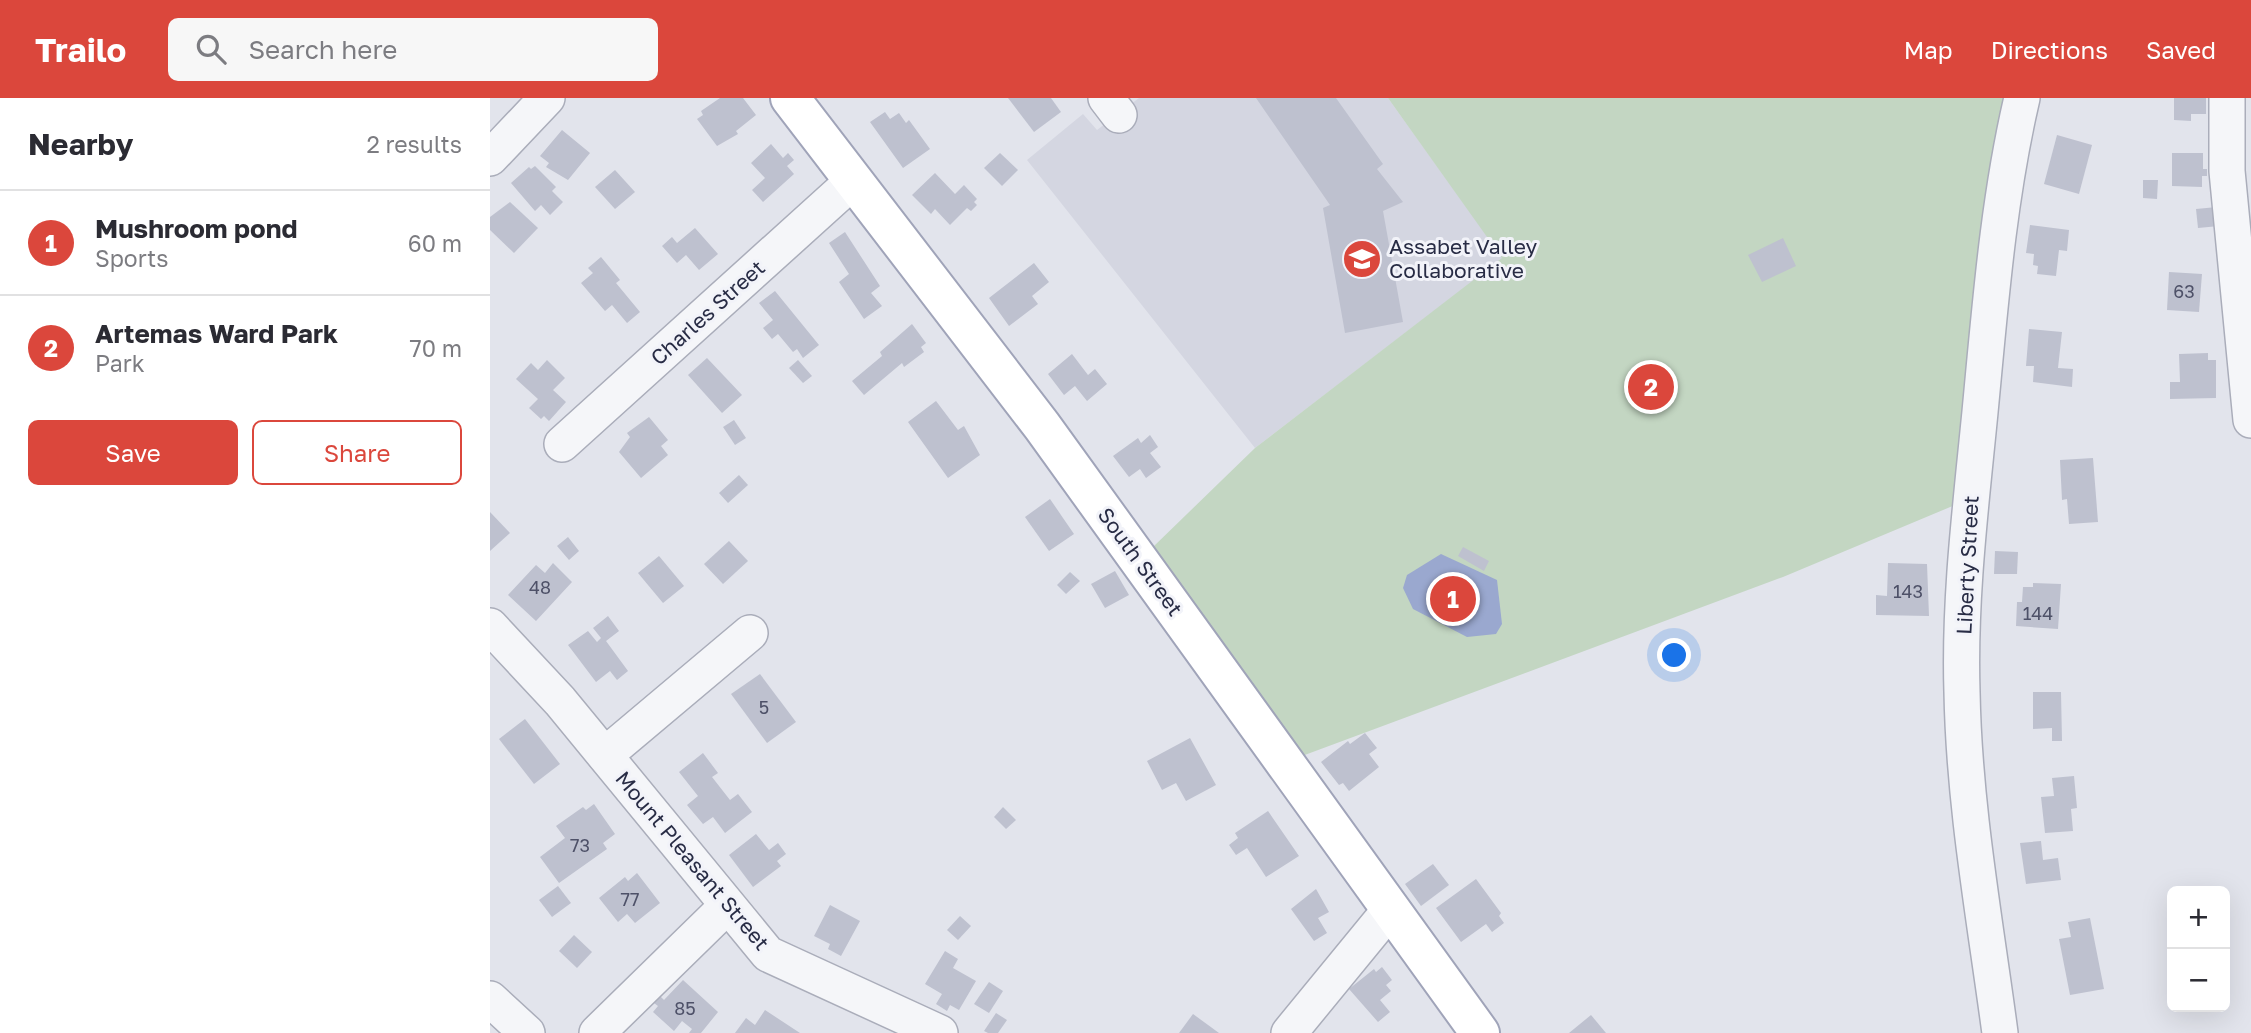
<!DOCTYPE html>
<meta charset="utf-8">
<style>
body{margin:0;font-family:"Golos Text",sans-serif;background:#f7f7f7;color:#2b2b33}
.controls{position:absolute;right:21px;bottom:21px;display:grid;overflow:hidden;border-radius:10px;box-shadow:0 7px 28px #0002}
.controls button{width:63px;height:63px;display:grid;place-items:center;padding:0;border:0;border-bottom:2px solid #e1e1e2;background:#fff;color:#2b2b33;font:35px sans-serif}
.you{position:absolute;left:1185px;top:558px;width:24px;height:24px;margin:-18px;border:5px solid #fff;border-radius:50%;background:#1a73e8;box-shadow:0 0 0 10px #1a73e833}
.badge{display:grid;place-items:center;width:46px;height:46px;border-radius:50%;background:#db473c;color:#fff;font-size:23px;font-weight:700}
.pin{position:absolute;translate:-50% -50%;border:4px solid #fff;box-shadow:0 2px 7px #0006}
.list{margin:0;padding:0;list-style:none}
h2{display:flex;justify-content:space-between;align-items:center;height:91px;margin:0;padding:0 28px;font-size:30px}
h2 small{font-size:23px;font-weight:400;color:#7c7c81}
.list li{display:grid;grid-template-columns:46px 1fr auto;gap:21px;align-items:center;box-sizing:border-box;height:105px;padding:0 28px;border-top:2px solid #e1e1e2}
.list b{display:block;font-size:26px;white-space:nowrap}
.list p{margin:0;font-size:23px;white-space:nowrap;color:#7c7c81}
.list em{font-size:23px;font-style:normal;color:#7c7c81}
.actions{display:flex;gap:14px;padding:21px 28px}
.actions a{flex:1;padding:16px 0;border:2px solid #db473c;border-radius:10px;text-align:center;font-size:24px;color:#db473c}
.actions .main{background:#db473c;color:#fff}
.icon{flex:none;width:38px;height:38px;fill:none;stroke:currentColor;stroke-width:2;stroke-linecap:round;stroke-linejoin:round}
.map{position:relative;flex:none;width:1761px;height:935px;overflow:hidden}
header{display:flex;align-items:center;gap:42px;box-sizing:border-box;height:98px;padding:0 35px;background:#db473c;color:#fff}
header strong{font-size:33px}
nav{display:flex;gap:38px;margin-inline-start:auto;font-size:24px}
.search{width:490px;height:63px;background:#f7f7f7;display:flex;align-items:center;gap:18px;box-sizing:border-box;padding:0 24px;border-radius:10px;color:#7c7c81;font-size:26px}
main{display:flex}
aside{flex:1;background:#fff}
.map>svg:first-child{display:block}
.built{fill:#d4d6e1}
.green{fill:#c3d6c2}
.water{fill:#9aa8cf}
.building{fill:#bec1cf}
.lines{fill:none;stroke-linecap:round;stroke-linejoin:round}
.minor-casing{stroke:#aaadba;stroke-width:38}
.major-casing{stroke:#a0a4b9;stroke-width:42}
.minor{stroke:#f5f6f9;stroke-width:35}
.major{stroke:#fff;stroke-width:38}
.labels{text-anchor:middle;stroke-width:6;stroke-linejoin:round;paint-order:stroke}
.number-label{font-size:18px;fill:#4e5168}
.poi-label{font-size:21px;fill:#282c45;stroke:#f2f3f9;text-anchor:start}
.street-label{font-size:21px;fill:#282c45;stroke:#f2f3f9}
</style>
<header>
<strong>Trailo</strong>
<div class="search"><svg class="icon" aria-label="search" viewBox="0 0 24 24"><circle cx="10" cy="10" r="6"/><path d="M15 15l6 6"/></svg>Search here</div>
<nav><a>Map</a><a>Directions</a><a>Saved</a></nav>
</header>
<main>
<aside>
<h2>Nearby<small>2 results</small></h2>
<ul class="list">
<li><span class="badge">1</span><div><b>Mushroom pond</b><p>Sports</p></div><em>60 m</em></li>
<li><span class="badge">2</span><div><b>Artemas Ward Park</b><p>Park</p></div><em>70 m</em></li>
</ul>
<div class="actions"><a class="main">Save</a><a>Share</a></div>
</aside>
<div class="map">
<svg width="1761" height="935" viewBox="0 0 1761 935">
<rect width="100%" height="100%" fill="#e2e4ec"/>
<polygon class="built" points="649,0 898,0 1013,160 765,350 537,62 593,16 607,32"/>
<polygon class="green" points="898,0 1516,0 1465,407 1293,479 812,658 663,449 765,350 1012,160"/>
<polygon class="water" points="951,456 1007,482 1012,526 1006,536 977,539 923,511 913,490 917,477"/>
<g class="building">
<polygon points="230,0 253,0 266,17 246,33 248,36 227,48 207,21 213,17 211,13"/>
<polygon points="518,0 561,0 571,14 544,34"/>
<polygon points="766,0 846,0 893,66 887,71 913,104 893,113 913,224 855,235 833,110 840,107"/>
<polygon points="1684,0 1716,0 1716,16 1701,16 1701,23 1684,22"/>
<polygon points="395,14 400,21 409,15 416,25 419,22 440,51 413,70 380,24"/>
<polygon points="72,32 100,55 78,82 56,69 59,65 50,58"/>
<polygon points="1567,37 1602,47 1589,96 1554,86"/>
<polygon points="281,46 293,60 298,55 304,62 297,68 304,76 273,104 262,92 275,80 261,65"/>
<polygon points="510,55 528,72 512,88 494,70"/>
<polygon points="1682,55 1713,55 1713,71 1717,71 1717,78 1712,78 1712,89 1682,88"/>
<polygon points="45,68 66,89 62,93 73,104 60,117 51,107 45,113 21,85 39,69 41,71"/>
<polygon points="125,72 145,94 125,111 105,89"/>
<polygon points="445,75 465,96 474,87 487,101 484,104 487,107 481,113 477,110 460,127 445,111 441,116 422,97"/>
<polygon points="1653,82 1668,82 1667,101 1653,100"/>
<polygon points="20,104 48,130 24,155 0,132 0,119"/>
<polygon points="1727,109 1729,128 1708,130 1706,111"/>
<polygon points="1540,127 1579,132 1577,153 1569,152 1566,178 1547,176 1548,168 1543,167 1544,156 1536,155"/>
<polygon points="205,130 228,156 209,172 196,157 187,165 172,148 182,139 187,145"/>
<polygon points="355,134 390,188 381,195 392,208 374,221 349,184 359,176 339,145"/>
<polygon points="1293,140 1306,168 1272,184 1258,157"/>
<polygon points="111,159 130,182 126,185 150,214 137,225 122,207 115,213 91,185 103,175 98,170"/>
<polygon points="544,165 559,184 542,198 548,206 519,228 499,200"/>
<polygon points="1679,174 1712,176 1709,214 1677,212"/>
<polygon points="285,193 329,247 313,260 307,251 303,254 288,236 282,241 273,230 283,222 269,205"/>
<polygon points="422,226 436,245 431,249 434,254 414,269 412,265 374,297 362,283 392,258 390,254"/>
<polygon points="1539,231 1572,234 1568,270 1583,271 1582,289 1543,284 1544,268 1536,268"/>
<polygon points="1718,255 1718,262 1726,262 1726,300 1680,301 1680,284 1690,284 1689,256"/>
<polygon points="582,256 598,277 605,271 617,286 597,303 585,288 574,297 558,276"/>
<polygon points="217,260 252,297 232,315 198,277"/>
<polygon points="57,262 75,280 63,292 76,304 59,323 54,318 51,321 39,310 48,301 26,281 41,265 48,272"/>
<polygon points="308,262 322,278 313,285 299,270"/>
<polygon points="446,303 468,332 474,328 490,357 458,380 418,324"/>
<polygon points="159,319 178,342 171,348 178,357 151,380 129,354 140,339 137,335"/>
<polygon points="244,322 256,340 245,347 233,329"/>
<polygon points="660,337 668,349 660,355 671,369 656,380 650,371 639,379 623,358 648,340 651,345"/>
<polygon points="1603,360 1608,424 1579,426 1577,401 1572,402 1570,362"/>
<polygon points="249,377 258,387 238,405 229,395"/>
<polygon points="560,401 584,436 559,453 535,419"/>
<polygon points="0,414 20,435 0,453"/>
<polygon points="78,439 89,453 79,462 67,448"/>
<polygon points="239,443 258,463 233,486 214,466"/>
<polygon points="973,449 999,463 994,473 968,458"/>
<polygon points="1505,453 1528,454 1527,476 1504,476"/>
<polygon points="169,458 194,488 173,505 148,475"/>
<polygon points="63,465 82,484 46,523 18,497 46,467 55,475"/>
<polygon points="1398,465 1437,466 1439,518 1386,517 1386,497 1397,498"/>
<polygon points="625,473 639,497 615,510 601,486"/>
<polygon points="580,474 590,483 576,496 567,487"/>
<polygon points="1543,485 1571,486 1568,531 1526,528 1527,504 1532,504 1533,489 1543,489"/>
<polygon points="118,518 129,533 116,543 138,573 127,582 120,573 106,584 78,547 98,533 107,544 111,540 103,530"/>
<polygon points="270,576 306,624 277,645 241,596"/>
<polygon points="1543,594 1571,594 1572,643 1562,643 1562,630 1543,631"/>
<polygon points="35,621 70,666 44,686 9,641"/>
<polygon points="875,635 887,650 879,656 889,669 859,693 853,685 849,687 831,664 858,643 860,646"/>
<polygon points="700,640 726,687 696,703 686,685 672,692 657,663"/>
<polygon points="213,655 228,675 222,679 240,702 248,696 262,714 235,735 223,719 213,726 197,707 208,698 189,674"/>
<polygon points="1584,678 1587,710 1581,711 1583,733 1555,735 1551,699 1564,698 1562,680"/>
<polygon points="104,706 125,736 113,745 117,751 69,785 50,759 75,740 66,728 93,709 96,712"/>
<polygon points="513,709 526,722 516,731 504,719"/>
<polygon points="778,713 809,758 776,779 757,750 746,757 739,747 748,740 745,735"/>
<polygon points="266,736 279,752 288,745 296,756 287,763 291,768 263,789 239,757"/>
<polygon points="1551,743 1553,762 1568,760 1571,782 1536,786 1530,745"/>
<polygon points="943,766 959,787 931,808 915,786"/>
<polygon points="147,775 170,805 145,825 137,816 128,824 109,800 135,779 138,783"/>
<polygon points="986,781 1011,815 1009,818 1014,825 1002,834 996,826 971,844 946,810"/>
<polygon points="68,788 81,805 62,819 49,802"/>
<polygon points="826,791 839,814 828,820 837,835 824,843 801,811"/>
<polygon points="340,807 370,823 351,858 338,851 340,846 324,838"/>
<polygon points="470,818 481,828 468,842 457,832"/>
<polygon points="1600,820 1614,891 1580,897 1569,841 1581,839 1578,824"/>
<polygon points="84,837 102,854 87,870 69,853"/>
<polygon points="455,853 468,861 463,870 486,883 469,912 460,907 457,913 446,906 452,896 435,886"/>
<polygon points="892,869 902,882 896,887 901,893 890,902 900,914 888,924 859,891 884,871 886,874"/>
<polygon points="193,882 228,914 211,935 199,935 202,931 192,923 184,933 163,914 168,908 164,905 170,898 174,902"/>
<polygon points="499,884 513,893 499,915 484,906"/>
<polygon points="275,912 310,935 245,935 256,920 265,927"/>
<polygon points="506,915 517,922 508,935 498,935 494,933"/>
<polygon points="703,916 729,935 689,935"/>
<polygon points="1101,917 1116,935 1079,935"/>
</g>
<g class="lines">
<defs>
<g id="minor">
<polyline points="616,0 629,17"/>
<polyline points="1737,0 1737,73 1761,322"/>
<polyline points="0,60 57,0"/>
<polyline points="72,346 363,83"/>
<polyline points="0,528 70,603 278,856 450,935"/>
<polyline points="115,657 260,535"/>
<polyline points="0,901 37,935"/>
<polyline points="107,935 237,808"/>
<polyline points="799,935 899,813"/>
<path d="M1510 935C1495 822 1474 708 1472 594 1469 501 1481 406 1490 314 1500 210 1508 102 1532 0"/>
</g>
<polyline id="major" points="300,0 552,328 990,935"/>
</defs>
<use href="#minor" class="minor-casing"/>
<use href="#major" class="major-casing"/>
<use href="#minor" class="minor"/>
<use href="#major" class="major"/>
</g>
<defs>
<symbol id="school-disc" viewBox="-11 -11 22 22"><circle r="9.5" fill="#db473c" stroke="#f2f3f9"/><path d="M0-5L7-2L0 1L-7-2ZM-4 1L0 2.5L4 1V4Q0 6-4 4Z" fill="#fff"/></symbol>
</defs>
<g fill-rule="evenodd">
<use href="#school-disc" x="850" y="139" width="44" height="44"/>
</g>
<g class="labels">
<g class="number-label">
<text x="1694" y="200">63</text>
<text x="50" y="496">48</text>
<text x="1418" y="500">143</text>
<text x="1548" y="522">144</text>
<text x="274" y="616">5</text>
<text x="90" y="754">73</text>
<text x="140" y="808">77</text>
<text x="195" y="917">85</text>
</g>
<g class="poi-label">
<text x="899" y="156">Assabet Valley<tspan x="899" dy="24">Collaborative</tspan></text>
</g>
<g class="street-label">
<text transform="translate(218 215) rotate(-42)" y="7">Charles Street</text>
<text transform="translate(650 464) rotate(54)" y="7">South Street</text>
<text transform="translate(1478 467) rotate(-87)" y="7">Liberty Street</text>
<text transform="translate(202 763) rotate(50)" y="7">Mount Pleasant Street</text>
</g>
</g>
</svg>
<div class="controls">
<button>+</button>
<button>−</button>
</div>
<div class="you"></div>
<div class="pin badge" style="left:963px;top:501px">1</div>
<div class="pin badge" style="left:1161px;top:289px">2</div>
</div>
</main>
